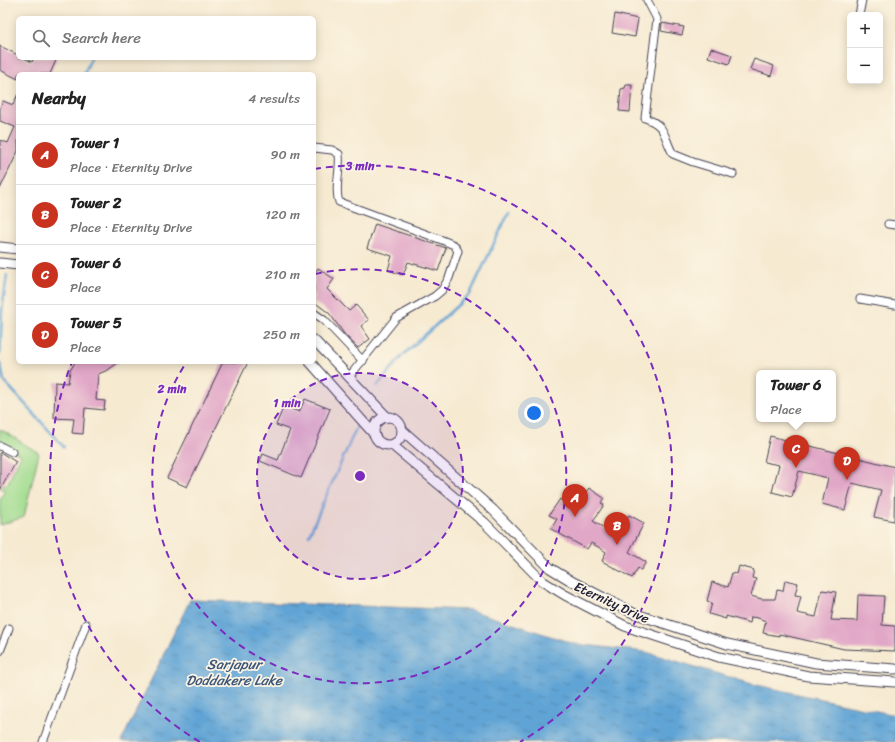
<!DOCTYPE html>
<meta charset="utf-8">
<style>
body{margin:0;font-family:Sriracha,sans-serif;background:#f6f6f6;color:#222}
.controls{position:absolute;right:12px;top:12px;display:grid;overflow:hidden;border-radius:6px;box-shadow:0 2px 10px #0003}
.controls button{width:36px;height:36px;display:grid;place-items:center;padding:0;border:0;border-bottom:1px solid #e0e0e0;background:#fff;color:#222;font:20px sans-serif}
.you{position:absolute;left:534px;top:413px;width:14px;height:14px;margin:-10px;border:3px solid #fff;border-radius:50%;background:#1a73e8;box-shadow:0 0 0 6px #1a73e833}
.badge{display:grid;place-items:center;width:26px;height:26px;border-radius:50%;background:#c8321e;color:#fff;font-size:13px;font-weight:700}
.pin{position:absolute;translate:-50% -33px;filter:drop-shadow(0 1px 2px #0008)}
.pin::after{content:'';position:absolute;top:21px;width:14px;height:12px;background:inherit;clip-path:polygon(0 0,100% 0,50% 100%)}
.popup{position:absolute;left:756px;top:370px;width:80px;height:52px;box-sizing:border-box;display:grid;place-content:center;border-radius:6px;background:#fff;filter:drop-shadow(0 1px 3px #0005);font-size:13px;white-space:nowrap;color:#767676}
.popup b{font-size:15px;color:#222}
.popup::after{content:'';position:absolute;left:50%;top:100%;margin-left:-8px;border:8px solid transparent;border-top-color:#fff}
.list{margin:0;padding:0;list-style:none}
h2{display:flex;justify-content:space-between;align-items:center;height:52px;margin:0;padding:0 16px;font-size:17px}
h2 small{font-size:13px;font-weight:400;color:#767676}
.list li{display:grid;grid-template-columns:26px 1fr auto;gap:12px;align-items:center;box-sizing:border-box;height:60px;padding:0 16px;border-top:1px solid #e0e0e0}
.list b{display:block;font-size:15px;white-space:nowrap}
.list p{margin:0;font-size:13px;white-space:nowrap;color:#767676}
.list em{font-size:13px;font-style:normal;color:#767676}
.icon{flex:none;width:22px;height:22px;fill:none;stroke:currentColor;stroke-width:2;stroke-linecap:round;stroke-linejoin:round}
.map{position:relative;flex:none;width:895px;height:742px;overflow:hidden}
.search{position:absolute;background:#fff;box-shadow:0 2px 10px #0003;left:16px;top:16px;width:300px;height:44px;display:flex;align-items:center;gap:10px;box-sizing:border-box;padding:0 14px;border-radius:6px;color:#767676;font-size:15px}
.panel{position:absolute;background:#fff;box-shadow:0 2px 10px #0003;left:16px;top:72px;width:300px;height:292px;border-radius:6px}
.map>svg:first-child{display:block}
.green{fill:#a0dc8f;stroke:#617f65}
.water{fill:url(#water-ripples);stroke:#416388}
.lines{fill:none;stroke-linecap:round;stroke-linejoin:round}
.stream{stroke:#60a4d5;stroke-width:2.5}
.building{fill:#e1a7c7}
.minor-casing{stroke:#424052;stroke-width:9}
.tertiary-casing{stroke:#424052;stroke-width:11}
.minor{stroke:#fff;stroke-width:7}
.tertiary{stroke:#fff;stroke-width:9}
.ring{fill:none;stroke:#7b2cbf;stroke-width:2;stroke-dasharray:7 5}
.labels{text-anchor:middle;stroke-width:3.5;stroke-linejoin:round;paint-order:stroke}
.street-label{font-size:13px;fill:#22223b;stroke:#fcf5e5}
.water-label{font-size:14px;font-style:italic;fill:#3b5679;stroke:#fcf5e5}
.centre{fill:#7b2cbf;stroke:#fcf5e5;stroke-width:2}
.ring-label{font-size:12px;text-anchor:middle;font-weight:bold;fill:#7b2cbf;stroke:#fcf5e5;stroke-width:3.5;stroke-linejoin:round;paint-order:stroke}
</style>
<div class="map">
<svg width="895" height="742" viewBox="0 0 895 742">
<defs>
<pattern id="water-ripples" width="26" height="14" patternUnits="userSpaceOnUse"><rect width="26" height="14" fill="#60a4d5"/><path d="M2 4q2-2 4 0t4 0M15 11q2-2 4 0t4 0" fill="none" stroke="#4f85ae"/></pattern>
</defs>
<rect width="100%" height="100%" fill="#fcf5e5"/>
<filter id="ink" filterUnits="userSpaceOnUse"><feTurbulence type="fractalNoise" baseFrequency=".025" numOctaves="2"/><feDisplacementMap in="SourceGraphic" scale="8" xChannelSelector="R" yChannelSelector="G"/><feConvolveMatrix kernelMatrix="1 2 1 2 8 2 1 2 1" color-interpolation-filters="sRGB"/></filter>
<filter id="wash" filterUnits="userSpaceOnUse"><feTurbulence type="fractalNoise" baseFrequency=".012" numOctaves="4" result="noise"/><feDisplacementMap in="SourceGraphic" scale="16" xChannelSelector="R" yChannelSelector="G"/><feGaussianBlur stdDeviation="0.9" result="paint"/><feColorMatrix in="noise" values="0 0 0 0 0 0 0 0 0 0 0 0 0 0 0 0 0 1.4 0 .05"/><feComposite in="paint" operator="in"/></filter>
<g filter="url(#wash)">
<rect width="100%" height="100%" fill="#f6ead1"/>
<polygon class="green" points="0,429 39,453 24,517 0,525 0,500 5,490 0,488 0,482 7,485 21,455 0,444"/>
<polygon class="water" points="190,600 470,610 575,644 646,652 752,684 895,715 895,742 121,742"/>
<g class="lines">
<g class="stream">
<polyline points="84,74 91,58"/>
<polyline points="0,354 2,310 7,275"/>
<polyline points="0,363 4,381 64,447"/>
<polyline points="377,386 403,355 470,294 509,212"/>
<polyline points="309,535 358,424"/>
</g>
</g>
<g id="blocks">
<g class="building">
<polygon points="615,14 638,19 635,37 612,33"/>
<polygon points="662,23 684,27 682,35 661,31"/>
<polygon points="0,46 18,55 18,58 24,58 32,62 34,58 57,58 50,74 18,74 18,79 0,70"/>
<polygon points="711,48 732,55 729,64 708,57"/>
<polygon points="754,59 774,66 771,76 750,69"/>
<polygon points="626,85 632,85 630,112 619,111 621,89 625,88"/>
<polygon points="18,94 18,151 0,189 0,140 8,143 15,127 0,121 0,108 3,101 13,105"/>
<polygon points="375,224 446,248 438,271 408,262 403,275 388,270 392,256 367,248"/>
<polygon points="318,268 334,279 327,289 349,311 356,305 369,320 361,326 370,339 358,348 345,335 329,313 314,302 314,274"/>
<polygon points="75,362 119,362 108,370 98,374 96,400 105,401 104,410 85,408 83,434 72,433 74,419 54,418 55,382 68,383 70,371"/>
<polygon points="223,362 248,362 187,487 167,478"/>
<polygon points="305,399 330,409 301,478 260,461 263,454 278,460 290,430 276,425 284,406 299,412"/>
<polygon points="770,436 895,467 894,521 874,517 881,490 852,483 845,510 822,504 828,478 799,471 792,497 772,492 779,465 764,462"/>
<polygon points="0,452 16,462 0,490"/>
<polygon points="589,488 604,498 601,503 604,505 593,521 615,535 629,515 644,523 629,552 646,562 641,570 638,568 632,578 602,561 606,552 600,548 591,543 587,549 551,529 557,519 549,515 560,499 573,509"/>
<polygon points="739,566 754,570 752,578 756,579 751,596 762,599 775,599 777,590 783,591 785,580 798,583 795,595 801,596 797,613 816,617 822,590 836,592 831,620 857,621 858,595 884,596 882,625 895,626 895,651 844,649 779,634 779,636 763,633 766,621 758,618 751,617 750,623 726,616 726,619 709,614 712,603 707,601 712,582 728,587 732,573 737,574"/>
</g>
</g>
</g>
<g filter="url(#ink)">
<use href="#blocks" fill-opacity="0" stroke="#424052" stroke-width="1"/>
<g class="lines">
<defs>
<g id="minor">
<path d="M647 0 657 19 645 118C667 126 663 136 673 154L693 162 733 174"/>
<polyline points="859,15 862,0"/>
<path d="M314 148 332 150 339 154C341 170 334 188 339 202L442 240 454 245 458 251 449 278 442 290 435 296 396 318 349 377"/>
<polyline points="888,224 895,225"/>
<polyline points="860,299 895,305"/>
<polyline points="314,313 324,320 363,361"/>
<polyline points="0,446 12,452"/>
<polyline points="0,651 9,628"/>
<polyline points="43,742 86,624"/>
</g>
<g id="tertiary">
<polyline points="0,247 18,249"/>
<polyline points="0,263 18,265"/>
<polyline points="314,340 387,417"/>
<polyline points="310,362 374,434"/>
<circle cx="388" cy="431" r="14"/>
<polyline points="403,431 493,510 550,568 573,582 633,613 727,644 816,663 895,669"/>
<polyline points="392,445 485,523 542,581 565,595 625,626 719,657 808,676 895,682"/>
</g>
</defs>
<use href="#minor" class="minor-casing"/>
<use href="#tertiary" class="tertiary-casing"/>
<use href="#minor" class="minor"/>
<use href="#tertiary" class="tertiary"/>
</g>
</g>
<circle cx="360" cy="476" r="103" fill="#7b2cbf" fill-opacity=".12"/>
<g class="ring">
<circle cx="360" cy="476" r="103"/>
<path d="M315 274A207 207 0 1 1 186 363"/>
<path d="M200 742A310 310 0 0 1 72 362M314 169A310 310 0 0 1 520 742"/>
</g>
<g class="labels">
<g class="street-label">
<text transform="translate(612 602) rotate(25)" y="5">Eternity Drive</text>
</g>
<g class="water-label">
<text x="234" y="669">Sarjapur<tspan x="234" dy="16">Doddakere Lake</tspan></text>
</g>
</g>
<circle cx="360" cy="476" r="6" class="centre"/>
<g class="ring-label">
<text x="360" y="170">3 min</text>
<text x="172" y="393">2 min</text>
<text x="287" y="407">1 min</text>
</g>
</svg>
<div class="controls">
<button>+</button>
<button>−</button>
</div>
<div class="you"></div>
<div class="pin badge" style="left:575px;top:517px">A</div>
<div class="pin badge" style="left:617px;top:545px">B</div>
<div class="pin badge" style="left:796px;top:468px">C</div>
<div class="popup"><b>Tower 6</b>Place</div>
<div class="pin badge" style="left:847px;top:480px">D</div>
<div class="search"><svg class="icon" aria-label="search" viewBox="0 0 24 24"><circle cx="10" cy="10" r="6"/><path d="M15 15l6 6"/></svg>Search here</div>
<section class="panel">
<h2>Nearby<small>4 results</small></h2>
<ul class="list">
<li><span class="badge">A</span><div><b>Tower 1</b><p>Place · Eternity Drive</p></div><em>90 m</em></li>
<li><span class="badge">B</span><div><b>Tower 2</b><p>Place · Eternity Drive</p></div><em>120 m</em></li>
<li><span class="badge">C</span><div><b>Tower 6</b><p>Place</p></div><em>210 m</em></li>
<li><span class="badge">D</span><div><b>Tower 5</b><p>Place</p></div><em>250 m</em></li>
</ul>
</section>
</div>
